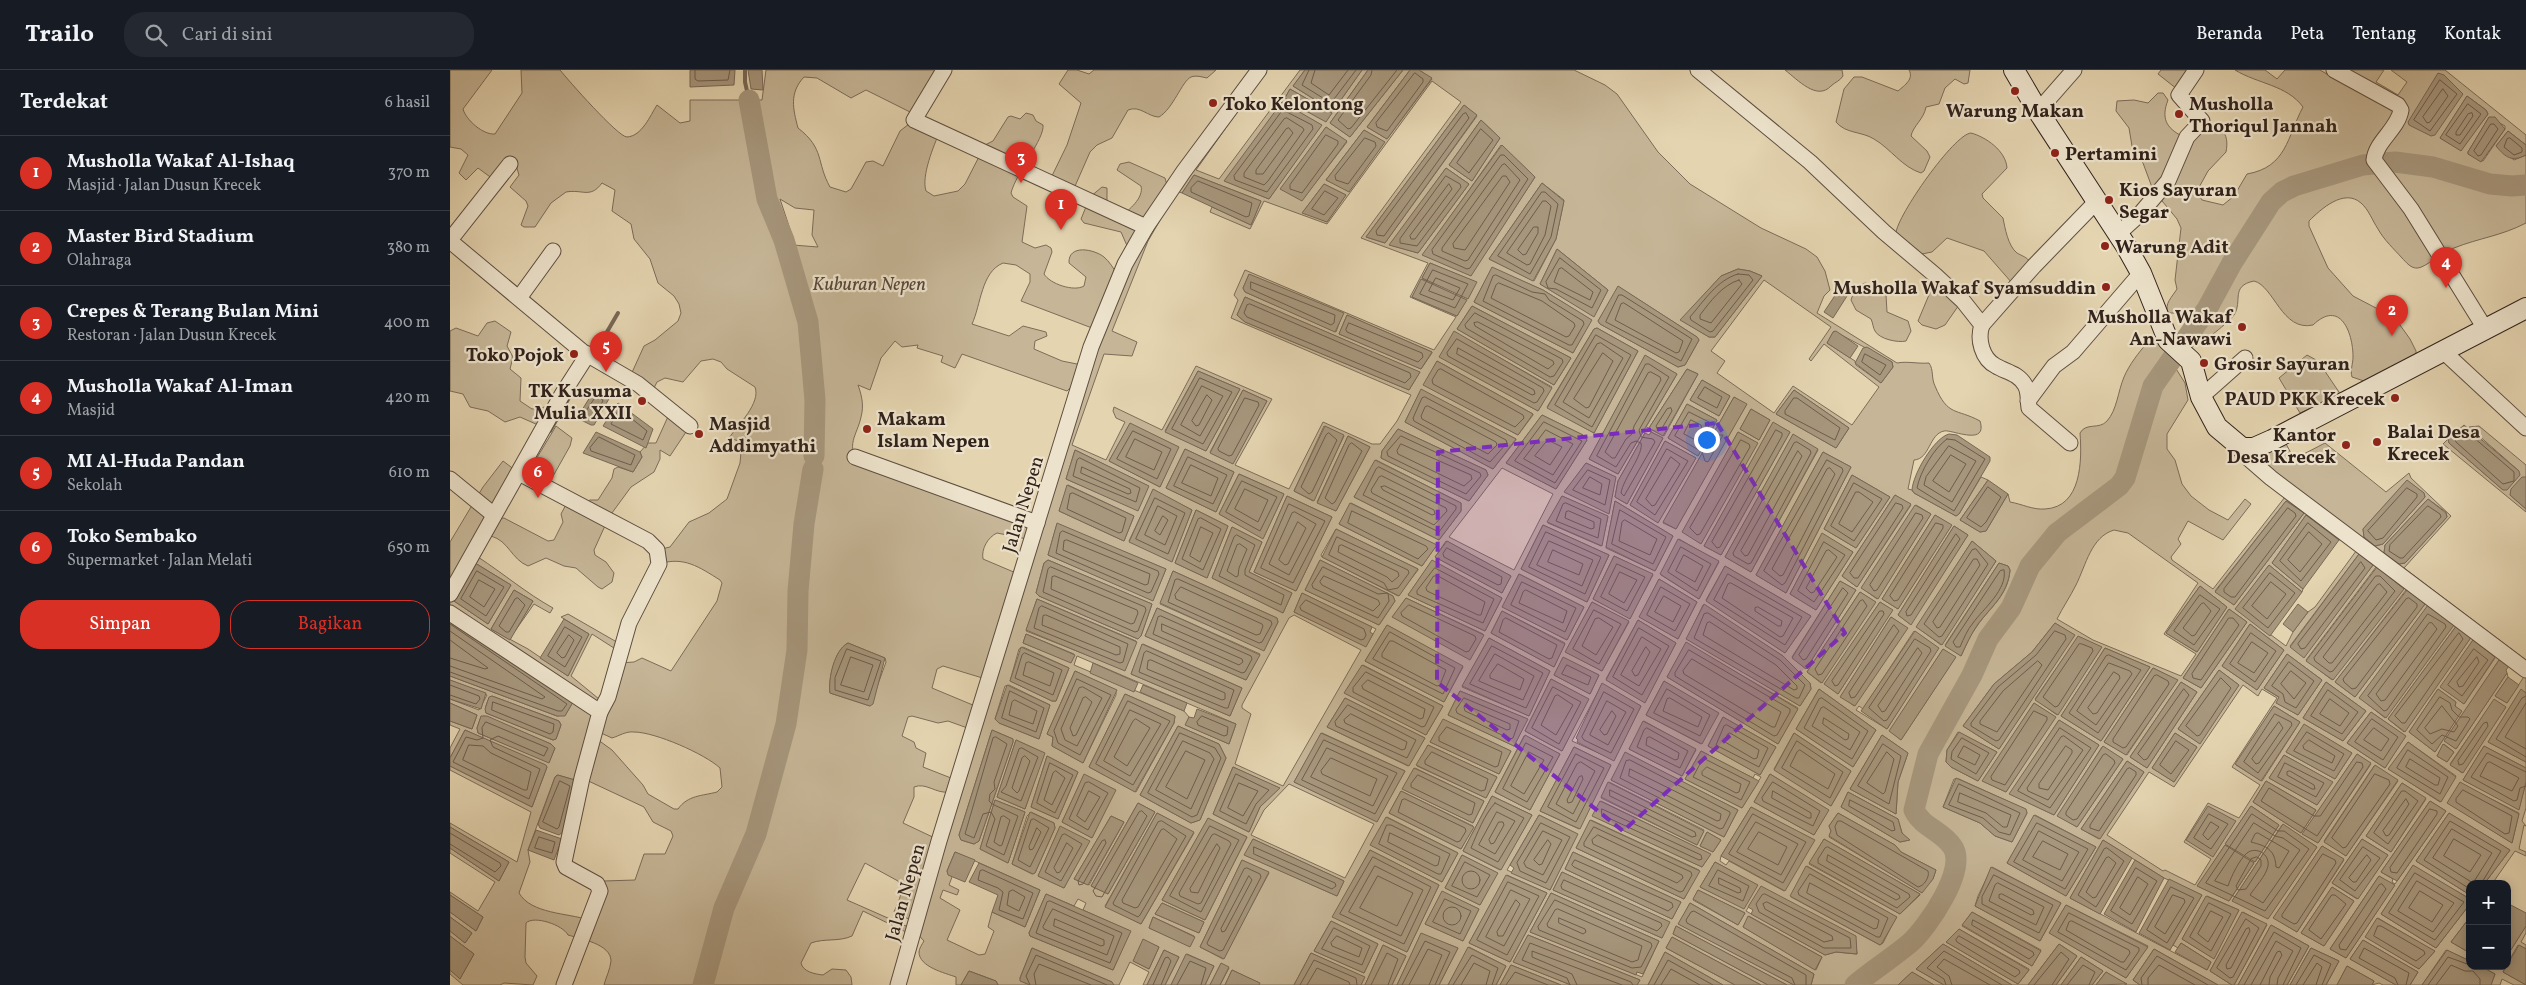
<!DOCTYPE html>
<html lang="id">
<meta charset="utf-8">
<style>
body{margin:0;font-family:Vollkorn,serif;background:#242831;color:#f1f3f6}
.controls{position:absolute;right:15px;bottom:15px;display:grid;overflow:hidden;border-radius:10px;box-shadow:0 2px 12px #0003}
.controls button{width:45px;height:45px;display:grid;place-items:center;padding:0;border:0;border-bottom:1px solid #363941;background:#171b24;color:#f1f3f6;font:25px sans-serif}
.you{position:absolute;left:1256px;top:369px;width:18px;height:18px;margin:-12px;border:4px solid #fff;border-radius:50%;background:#1a73e8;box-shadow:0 0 0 8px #1a73e833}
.badge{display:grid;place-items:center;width:32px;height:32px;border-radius:50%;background:#d93025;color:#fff;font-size:16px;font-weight:700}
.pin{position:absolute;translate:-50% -41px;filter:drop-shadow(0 1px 2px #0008)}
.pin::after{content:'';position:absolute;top:26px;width:18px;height:15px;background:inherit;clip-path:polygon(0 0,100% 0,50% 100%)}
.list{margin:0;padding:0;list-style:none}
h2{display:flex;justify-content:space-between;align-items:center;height:65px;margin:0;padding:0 20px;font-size:21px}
h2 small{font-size:16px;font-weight:400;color:#9ea1a6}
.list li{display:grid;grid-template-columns:32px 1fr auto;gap:15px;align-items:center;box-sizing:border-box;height:75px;padding:0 20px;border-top:1px solid #363941}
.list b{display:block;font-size:19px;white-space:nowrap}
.list p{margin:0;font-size:16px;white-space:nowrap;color:#9ea1a6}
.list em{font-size:16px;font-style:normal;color:#9ea1a6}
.actions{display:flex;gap:10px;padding:15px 20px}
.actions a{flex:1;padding:11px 0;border:1px solid #d93025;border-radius:20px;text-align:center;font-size:18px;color:#d93025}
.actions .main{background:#d93025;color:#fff}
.icon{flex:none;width:28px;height:28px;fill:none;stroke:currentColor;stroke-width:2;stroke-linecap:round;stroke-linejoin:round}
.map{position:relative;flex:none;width:2076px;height:915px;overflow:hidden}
header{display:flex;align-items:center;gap:30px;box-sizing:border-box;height:70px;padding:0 25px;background:#171b24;border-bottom:1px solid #363941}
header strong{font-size:24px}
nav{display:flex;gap:28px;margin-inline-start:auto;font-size:18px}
.search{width:350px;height:45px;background:#242831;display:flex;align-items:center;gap:12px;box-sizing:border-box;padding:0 18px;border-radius:20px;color:#9ea1a6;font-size:19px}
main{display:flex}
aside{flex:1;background:#171b24}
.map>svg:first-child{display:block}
.green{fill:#c6b697;stroke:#7c6c59;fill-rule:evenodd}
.water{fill:#a7977d;stroke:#786856}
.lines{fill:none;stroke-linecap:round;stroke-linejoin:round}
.shore{stroke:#6c5c4c;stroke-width:1}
.stream{stroke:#786856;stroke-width:4}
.river{stroke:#a7977d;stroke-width:21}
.street-casing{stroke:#5e4e40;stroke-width:17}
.secondary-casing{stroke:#31221b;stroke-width:22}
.street{stroke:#ede3cc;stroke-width:15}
.secondary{stroke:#ede3cc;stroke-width:20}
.marked{fill:#7b2cbf;fill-opacity:0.2;stroke:#7b2cbf;stroke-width:4;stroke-dasharray:10 6;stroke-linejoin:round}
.poi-dot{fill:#8f2418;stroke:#ede3cc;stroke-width:2}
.labels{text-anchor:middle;stroke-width:4.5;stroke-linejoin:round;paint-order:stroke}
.poi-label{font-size:19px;font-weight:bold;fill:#31221b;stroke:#ede3cc;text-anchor:start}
.park-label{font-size:19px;font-style:italic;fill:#56473a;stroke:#ede3cc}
.street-label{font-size:19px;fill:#31221b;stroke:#ede3cc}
</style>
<header>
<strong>Trailo</strong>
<div class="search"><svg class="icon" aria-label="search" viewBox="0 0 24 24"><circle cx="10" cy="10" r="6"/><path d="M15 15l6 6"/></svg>Cari di sini</div>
<nav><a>Beranda</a><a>Peta</a><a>Tentang</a><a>Kontak</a></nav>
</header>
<main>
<aside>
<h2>Terdekat<small>6 hasil</small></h2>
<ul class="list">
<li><span class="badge">1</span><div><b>Musholla Wakaf Al-Ishaq</b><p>Masjid · Jalan Dusun Krecek</p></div><em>370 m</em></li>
<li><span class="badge">2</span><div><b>Master Bird Stadium</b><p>Olahraga</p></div><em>380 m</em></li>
<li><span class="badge">3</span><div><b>Crepes &amp; Terang Bulan Mini</b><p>Restoran · Jalan Dusun Krecek</p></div><em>400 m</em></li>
<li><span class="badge">4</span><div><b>Musholla Wakaf Al-Iman</b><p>Masjid</p></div><em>420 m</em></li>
<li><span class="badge">5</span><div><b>MI Al-Huda Pandan</b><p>Sekolah</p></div><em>610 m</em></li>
<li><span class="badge">6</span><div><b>Toko Sembako</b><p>Supermarket · Jalan Melati</p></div><em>650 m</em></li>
</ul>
<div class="actions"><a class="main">Simpan</a><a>Bagikan</a></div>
</aside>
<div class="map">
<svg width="2076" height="915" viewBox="0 0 2076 915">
<rect width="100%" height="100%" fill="#e4d4b0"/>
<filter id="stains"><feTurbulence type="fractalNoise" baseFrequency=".004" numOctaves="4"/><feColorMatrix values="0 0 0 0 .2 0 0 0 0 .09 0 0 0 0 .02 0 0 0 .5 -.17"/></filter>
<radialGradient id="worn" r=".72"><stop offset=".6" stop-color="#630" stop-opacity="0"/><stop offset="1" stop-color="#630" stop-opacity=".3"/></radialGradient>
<g class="green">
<path d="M0 0H42L13 39C16 50 33 65 45 64L72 23 71 0H110C118 10 168 67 177 67 192 66 200 46 207 35L230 53 240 51V30H312L316 0H493L466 45 416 20 401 28 367 8 354 7C339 23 343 39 348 58 375 79 366 92 380 117L396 122 401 119 416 92 423 91 433 96 450 61 464 50 490 61C484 75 471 106 476 121L484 126 508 121 515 114 535 75 543 71 558 47 561 46 570 49 576 43 583 45 586 51 593 55C595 68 566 103 561 123L563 127 577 136 572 172 585 178 596 175 601 178 602 182 594 204C600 214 624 222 634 216L636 207 619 193C618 174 644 179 654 187 659 191 664 199 667 204L665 210 647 255 642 258 571 231 580 212V204L566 195 553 193C531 202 531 235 522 254L559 266 573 256 596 262 597 266 585 271 584 279 612 291 632 295 625 313 617 321 512 284 505 298 491 292 493 286 467 278 468 275 452 277 445 271 431 288 420 320 408 315C412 326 414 336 411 347 408 363 393 380 412 390L587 453C621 368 634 276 675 194 710 124 763 62 809 0H817L746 100 769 109 850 0H855L843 16 883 41 912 0H918L880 53 900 67 953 0H960L917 57 937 69 982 9 969 0H1124L1155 15 1167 24 1208 82 1240 114 1311 158 1356 179 1367 187 1375 201 1380 220 1374 226 1367 243 1447 293C1458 291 1468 294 1479 293 1484 300 1481 308 1485 316 1498 347 1506 338 1530 351 1538 377 1501 359 1494 361 1479 364 1480 389 1464 390L1458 419 1462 420 1464 423 1506 446 1509 444 1531 407 1538 410 1510 450 1530 462 1536 461 1558 424 1560 432C1572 434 1583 440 1595 439 1632 437 1632 390 1630 363 1636 352 1649 360 1657 351 1667 340 1668 321 1674 307 1679 295 1689 282 1698 272L1703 271 1711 275 1735 313 1738 330 1717 364V379L1725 390 1732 414 1741 426 1759 440 1778 450 1795 429 1801 434 1773 470 1738 451 1728 469 1731 474 1721 487 1722 490 1763 519 1835 427 1816 414 1821 408 1798 388 1811 390 1813 382 1835 372 1842 385 1848 387 1875 373 1936 422 1959 403 1961 408 2001 446 1954 498 2076 590V623L2071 620 2038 672 2076 692V698L2034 676 2013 710 2069 739 2076 712V738L2072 751 2076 756 2074 755 2069 779 2076 782V786L2065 781 2042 814H2034L2060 780 1999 743 1966 791 2020 825V829L1963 796 1931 844 1986 878 2020 834V847L2001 872 2020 883V891L1996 880 1972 915H1960L1968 902 1913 870 1900 889 1946 915H1933L1929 913 1922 915 1924 911 1897 896 1887 915H1876L1889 891 1861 878 1840 915H1837L1859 876 1821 855 1788 915H1784L1817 855 1793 842 1760 901 1782 915H1768L1704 879 1683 910 1690 915H1676L1656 902 1646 915H1642L1653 901 1631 887 1611 915H1606L1627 886 1609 874 1578 915H1562L1493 874 1466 899 1494 915H1484L1462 902 1448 915H1361L1364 904 1240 833 1229 854 1344 915H1337L1226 856 1223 864 1318 915H1311L1222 867 1216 878 1285 915H1273L1215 882 1198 915H1187L1190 910 1078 865 1064 892 1121 915H1111L1061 895 1050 915H1046L1056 896 1019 877 998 915H989L1008 878 971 864 947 915H942L956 886 933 875 915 915H911L914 907 861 883 844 915H809V913L782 900 775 915H770L779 898 771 894 760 915H755L764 896 737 884 721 915H715L729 887 714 880 697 915H693L699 902 680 892 669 915H663L662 912 582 878 570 908 571 911 580 915H548L546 911 519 901 511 915H506V907C495 903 469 897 469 882 469 879 472 874 474 871L465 861 454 894 448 891 458 863 413 841 402 866C389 872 375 868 361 873L351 893C353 902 365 904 373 905L382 899 396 900 401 907 402 915H154C156 907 160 900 161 891 161 874 131 869 118 865 113 855 84 845 76 853L75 887 76 893 87 906 83 915 54 913 50 915H13L0 904V900L10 908 24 884 0 866V861L15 873 22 863 0 847V842L26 861 33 847 0 825V822L28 841 45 812 0 783V778L49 811 59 792 0 757V753L67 792 81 742 0 700V696L82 737 97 697 15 660 0 688V678L10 659 0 655V651L22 659 27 645 0 633V629L29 640 37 625 0 610V606L107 646 115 645 123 632 0 548V472L33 417 53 391 69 403 41 452 46 456 48 449 54 448 98 471 104 470 113 452 111 444 119 429 129 435 140 430H148L162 408 164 399 168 397 183 402 192 387 190 382 198 373H206L221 340 240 356 220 386 210 380V389L204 402 181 417 159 447 144 480 145 485 156 492 164 503 162 512 152 519 148 517 126 498 114 496 96 488 78 496C61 489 59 471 41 466L28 487C54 504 76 523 103 538L100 543 84 534 65 561 83 531 64 520 41 559 78 579 118 606 139 564 111 547 118 544 172 575 169 593 184 592 192 588 221 601 267 531 272 513 270 510C249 497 234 486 209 494L207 480 220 477 239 452 259 443 277 429 290 393 292 372 279 368C288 355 311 333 305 317L277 299 271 292 263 289 251 291 233 312 215 308 207 312 201 324 179 309 194 276 205 270 228 251 231 243 229 234 224 226 208 213 200 189 184 169 181 154 162 141 165 120 152 113C140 129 133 119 116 122L101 133 85 157H74L71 155 78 136 76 131 60 117 69 105 66 95 60 94 47 112 28 98 16 110 9 103 18 85 11 79 0 77ZM982 11 1011 32 911 168 978 193 960 227 1006 247 984 280 795 200 784 225 788 230 781 248 961 325 947 351 930 374H922L873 352 839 419 785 395 822 329 746 296 712 360 664 337 663 341 666 348 675 352 656 390 622 375 654 284 682 286 687 272 662 261 698 171 727 121 732 123 744 105 811 131 801 155 762 137 760 142 800 159 814 131 877 154ZM840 19 859 30 853 39 835 28ZM862 32 882 43 876 51 857 41ZM832 33 871 55 819 129 775 111ZM1014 35 1027 46 935 173 916 167ZM1031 50 1050 68 1022 111 999 95ZM876 57 897 72 852 130 831 119ZM914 60 934 72 899 121 876 110ZM1051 75 1085 107 1021 205 973 185ZM996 98 1019 114 968 183 940 175ZM1092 113 1114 130 1106 169 1084 211 1039 189ZM874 114 896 125 877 152 853 142ZM330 129 345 138 364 140 362 165 368 177 343 175 344 171ZM1107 179 1158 220 1144 246 1090 214ZM980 193 1026 212 1018 228 972 208ZM1042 198 1093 220 1141 250 1123 283 1024 232ZM1288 199 1300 201 1312 206 1265 267H1259L1231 250 1271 206ZM799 205 893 243 886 262 795 222 793 218ZM972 209 1016 230 1007 246 962 227ZM1314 210 1381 257 1359 289 1361 291 1374 274 1429 317 1402 355 1343 316 1324 343 1267 303 1275 291 1261 281ZM1169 217 1247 267 1249 270 1235 295 1228 297 1150 254 1148 251ZM795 227 969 302H970L959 320 795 252 787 245ZM1022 236 1121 288 1104 315 1007 259ZM897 245 982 282V283L971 299 889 264ZM1147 258 1188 281 1144 363 1097 337 1144 259ZM1384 261 1442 292 1443 297 1431 313 1406 295 1405 291 1377 273ZM1004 262 1102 317 1088 341 990 287ZM1195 286 1227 304 1196 357 1199 358 1237 299 1248 304 1214 366 1202 360 1201 362 1213 368 1177 434 1165 427 1168 411 1195 363 1193 362 1168 404 1139 389ZM987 291 1083 344V345L1068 365 974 315ZM748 301 790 319 756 381 715 361ZM1252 310 1280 326 1269 346 1240 330ZM793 320 817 331 783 393 760 382ZM971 320 1066 369V370L1043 399 955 352ZM1344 320 1399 358 1386 378 1326 344ZM1284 327 1296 335 1226 459 1213 453ZM1237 334 1267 350 1248 386 1218 368ZM1301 339 1320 350 1309 370 1290 359ZM1092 345 1133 365 1137 370 1106 419 1056 393ZM1323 353 1340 362 1271 485 1254 476ZM680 354 728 377 710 417 659 391ZM874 356 894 366 863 431 844 421ZM948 359 1036 400 1038 405 1019 431 931 388 932 381ZM1288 362 1307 373 1251 473 1233 462ZM1343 365 1368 380 1301 502 1275 487ZM898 366 920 377 886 441 867 432ZM1215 371 1246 388 1208 452 1180 435ZM735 379 784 402 766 442 716 418ZM625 380 698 416 688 440 616 409ZM1373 382 1401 397 1336 523 1306 505ZM926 390 1011 433V441L989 470 904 427ZM1136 393 1165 407 1159 443 1115 422ZM1052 398 1103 424 1064 500 999 467ZM789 404 834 424 813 468 769 444ZM1402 405 1440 427 1406 478 1374 459ZM1957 411 1974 423 1975 427 1933 474 1925 476 1914 467 1913 459ZM618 415 684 446 674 471 609 441ZM703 420 742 440 722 491 679 471ZM1445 425 1461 435 1407 517 1392 506ZM837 426 882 447 846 521 804 502ZM1112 426 1158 447 1151 476 1098 453ZM1978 429 1996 442 1997 447 1955 493 1949 494 1934 483 1935 475ZM1165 431 1223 466 1205 501 1156 478ZM1836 431 1854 443 1784 535 1765 521ZM901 433 986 475V476L972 496 889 454ZM1466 435 1481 444 1427 529 1412 518ZM746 440 778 456 757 508 725 493ZM1485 445 1501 455 1448 539 1432 529ZM1856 445 1889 470 1895 467 1909 477 1865 537 1858 542 1843 562 1836 576 1786 539 1819 495 1852 522 1853 519 1822 493ZM607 454 716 499 703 530 598 485ZM1093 455 1159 485 1137 532 1071 499ZM1504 456 1518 465 1460 554 1448 545ZM782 457 812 472 799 502 842 523 833 543 762 508ZM886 459 968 499V500L948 526 872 487 871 485ZM1664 460 1678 463 1748 513 1714 564 1746 584 1731 606 1643 570 1607 549C1613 537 1620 527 1626 515 1636 495 1641 467 1664 460ZM547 463 577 469 566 503 533 489C531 479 538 467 547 463ZM1372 464 1403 482 1366 540 1340 524ZM1229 469 1269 492 1249 529 1211 505ZM996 471 1061 506 1052 523 985 487ZM1522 471 1546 491 1491 575 1467 557ZM1909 484 1923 495 1854 587 1840 576ZM1164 486 1203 505 1180 548 1143 529ZM598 490 702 534 691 566 688 569 589 526 586 523 594 493ZM870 490 943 526 945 531 929 555 855 520ZM982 491 1052 528 1035 561 958 525ZM25 493 61 515 38 554 4 531ZM1549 493 1558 496 1560 500C1558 526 1540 537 1527 556 1520 565 1516 576 1511 586L1495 575ZM1275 496 1361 546 1335 583 1256 530ZM1926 497 1953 519 1882 610 1856 590ZM723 501 827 548 828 552 814 580 710 534ZM1069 504 1134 537 1117 570 1053 537ZM1209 509 1247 532 1228 569 1190 547ZM1390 511 1406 520 1356 599 1342 587ZM1750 516 1777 537 1747 582 1716 563ZM1956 520 1975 534 1905 627 1885 612ZM1410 522 1425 532 1371 613 1357 602ZM852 523 926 559 916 576 844 542ZM956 528 1033 564 1020 589 943 547ZM587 529 686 571 675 600 576 561ZM1142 532 1179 552 1152 601 1116 582ZM1430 532 1442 540 1388 624 1375 614ZM1253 535 1333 586 1360 613 1361 619 1350 636 1237 569ZM1978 536 2003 555 1935 648 1910 628ZM707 538 810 584 796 610 695 566ZM1779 539 1797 552 1751 618 1733 608ZM1052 541 1115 573 1104 597 1041 563ZM844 545 911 580 833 716 785 694 801 644 792 638V635L839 548ZM1441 547 1457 558 1404 636 1391 626ZM1188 550 1226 573 1195 632 1156 609ZM1605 553 1624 565 1549 679 1513 656 1544 614 1582 582ZM1800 554 1834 580 1807 620 1772 596ZM937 555 1013 597 994 632 915 591ZM2007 555 2022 566 1954 662 1938 649ZM1464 561 1488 578 1437 659 1406 640 1409 636 1413 639ZM142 564 167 580 166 593 149 629 121 606ZM576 564 624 584 621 592 573 573ZM1628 567 1651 577 1607 645 1585 629ZM1039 568 1100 601 1079 646 1012 617ZM2023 570 2045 588 2014 634 1991 617ZM398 573 435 588 436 592 420 636 380 623C378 610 385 579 398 573ZM1236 573 1348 638 1328 674 1217 607ZM693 574 792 618 780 646 681 604ZM573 577 619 598 606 631H602L560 611 569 579ZM1655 578 1700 597 1651 671 1611 646ZM1493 579 1505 588 1451 670 1440 661ZM1837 584 1872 610 1848 645 1827 633 1830 628 1814 618ZM627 586 786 654 779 674 736 655 739 647 734 641 624 595ZM1113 588 1149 605 1140 624 1104 605ZM2049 590 2075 605 2057 633 2045 626 2058 607 2057 603 2006 679 1995 671ZM913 595 993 636 976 665 895 623ZM493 596 539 610 530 638 482 618 487 599ZM1703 598 1727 610 1677 685 1654 672ZM1769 600 1789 615 1749 673 1728 659ZM625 601 666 620V625L633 693 602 676 603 667 597 664ZM1101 609 1138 629 1112 681 1075 661ZM1214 611 1268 644 1251 674 1196 645ZM1731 612 1747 622 1697 698 1680 687ZM1876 612 1916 641 1893 671 1853 648ZM1152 614 1191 636 1164 690 1122 671ZM559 615 600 635 589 669 549 653 545 649 555 616ZM1793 615 1808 626 1812 619 1827 628 1782 697 1810 715 1789 748 1758 733 1734 772 1761 789 1745 815 1715 800 1713 801 1657 765 1699 702 1724 717ZM1369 619 1426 660 1403 697 1346 659ZM1988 619 2006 632 2005 636 2011 642 1985 682 1959 662ZM1010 621 1077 649 1064 676 998 645ZM675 624 725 646 724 653 686 722 639 697ZM42 626 109 651 111 655 106 669 103 670 36 643C34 638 38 628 42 626ZM895 628 975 668 958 696 877 657ZM2044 630 2056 637 2012 703 2000 694ZM1584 633 1605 647 1556 722 1533 711ZM1824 636 1850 652 1812 711 1786 695ZM1921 642 1955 666 1935 698 1897 673ZM34 646 101 674 105 678 99 692 28 663 27 658 31 647ZM462 646 488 653 498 651 523 660 489 770 453 753 464 727V717C476 712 486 724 499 722L501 708 473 697 476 683 466 678 464 672 452 666 458 647ZM1273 647 1326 677 1310 705 1258 676ZM994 650 1061 681 1049 704 980 672ZM1609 650 1649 675 1604 745 1560 724ZM1194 651 1246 680 1232 706 1179 679ZM1854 655 1902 683 1885 709 1836 682ZM728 656 769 674 776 688 750 750 741 753 690 725ZM146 658 151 663 162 668C169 666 176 661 184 662 205 662 255 684 270 698L272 717 267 722C252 726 238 725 228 739H224L198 724 193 715 162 680 144 667ZM542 660 563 669V672L529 771 524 774 511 770 509 765ZM1508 662 1547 682 1528 711 1501 697 1496 692 1497 680ZM872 663 955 701 927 751 844 712ZM1344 663 1401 701 1381 736 1324 699ZM1725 663 1747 677 1724 712 1702 698ZM1432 665 1458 683 1448 712 1446 744 1400 719ZM1074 666 1110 684 1080 740 1045 722ZM566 670 594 683 575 739 547 727ZM1958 672 2006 706 1990 732 1939 699ZM1994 674 2004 682 1997 692 1987 686ZM978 675 1047 707 1036 728 967 696ZM1124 677 1161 695 1129 759 1090 741ZM1652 677 1673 689 1627 757 1608 746ZM1251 681 1303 708 1305 704 1311 707 1292 738 1235 709ZM1176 683 1288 740 1274 767 1161 710ZM1907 684 1921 694 1868 773 1853 764ZM1834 685 1882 712 1867 735 1819 708ZM597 686 628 702 608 749 581 737ZM1677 691 1694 702 1649 769 1631 759ZM1924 696 1948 711 1896 786 1874 771ZM783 697 829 718 810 737 799 762 763 744ZM965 698 1034 731 1023 753 953 719ZM1320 704 1378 740 1364 765 1304 732ZM107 705 125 710 126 713 132 708 194 737 203 752 221 761 223 766 215 784H194L185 810 154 811 147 814 150 821 139 850C118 843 81 844 69 823L80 792 78 780 105 707ZM634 705 665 720 642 768 612 752ZM1504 709H1509L1575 739 1577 743 1562 772 1545 766 1530 753 1493 737ZM1816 711 1866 740 1851 763 1803 732ZM1159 712 1254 760 1247 775 1151 728ZM1952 713 1976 729 1941 782 1916 766ZM2010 713 2069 743 2062 773 1998 733ZM839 714 924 754 895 808 801 765 814 740ZM951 721 1023 756 1011 779 939 743ZM1398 722 1448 749 1452 763 1459 770 1450 772 1391 737ZM1042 726 1082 745 1050 800 1013 781ZM545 730 575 742 558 793 530 779ZM1151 731 1260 784V785L1252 797 1143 746ZM1980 731 1996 741 1945 814 1942 812 1943 809 1931 802ZM688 733 705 742 658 824 641 816ZM1801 736 1829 755 1805 792 1776 773ZM1301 737 1364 770 1334 821 1279 791 1276 795 1270 791 1271 786ZM581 742 604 753 605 758 585 803 582 804 562 794 577 746ZM707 743 744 763 691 854 655 836ZM1388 743 1445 775 1451 782 1486 800 1483 809 1471 822 1379 767 1381 761 1379 756ZM1089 745 1127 764 1100 820 1057 800ZM1585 745 1646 777 1616 826 1557 793ZM661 746 674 752 639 815 624 809ZM937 747 1008 783 992 812 921 775ZM758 749 797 767 755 850 712 830ZM1141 750 1249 800 1234 829 1126 778ZM1832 755 1867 777 1818 848 1783 830ZM610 757 639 771 614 818 588 806ZM1257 762 1271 770 1263 782 1250 776ZM803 769 894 811 887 826 795 785ZM1374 769 1470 824V825L1450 844 1359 794ZM1912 769 1938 785 1907 829 1882 813ZM1653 770 1714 808 1752 825 1723 875 1728 878 1731 873 1761 892 1757 900 1620 828ZM1775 775 1804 793 1779 831 1748 816ZM1872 776 1894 790 1847 862 1824 848ZM920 780 989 815 957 882 883 847ZM505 782 590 820 575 857 542 842 538 857 544 861 535 884 529 885 497 870 510 840 490 828 493 820 507 825 509 820 499 815 502 807 497 801ZM1123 782 1231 832 1222 849 1115 799ZM1012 785 1047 803 1030 835 995 818ZM792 790 819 803 773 889 750 877ZM1265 792 1307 815 1294 838 1250 817ZM415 793 448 811C455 821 448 832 444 842L467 853 465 860 397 830ZM1357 796 1446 847 1433 873 1430 875 1341 827ZM1542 797 1611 833 1590 871 1525 836 1528 826ZM1112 802 1219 852 1212 868 1103 820ZM1057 805 1097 823 1060 892 1019 873ZM1929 806 1944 816 1896 888 1880 879ZM1311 817 1405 866 1407 884 1386 882 1375 885 1296 841ZM1882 817 1904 831 1874 876 1851 863ZM1248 820 1295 843 1288 855 1243 830ZM992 822 1029 839 1013 871 975 854ZM1101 823 1209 871 1192 907 1080 862ZM596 824 624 836 628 829 636 833 633 840 680 861 663 900 580 866 579 863ZM1757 826 1789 840 1763 888 1732 869ZM712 833 754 852 749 863 705 844ZM1616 835 1698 876 1676 908 1600 863ZM1522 842 1591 880 1582 896 1512 856ZM1299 846 1372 887 1366 900 1293 857ZM703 847 744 866 740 876 699 858ZM1928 848 1984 881H1985L1969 899 1916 867ZM881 851 928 874 914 903 864 881ZM1509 859 1579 899V900L1568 914 1496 872ZM693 870 709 877 699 899 684 891Z"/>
<path d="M618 0H627L639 4 644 0H766L757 8C752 7 746 5 741 7 732 11 723 39 709 47 698 47 690 35 678 40L662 68 647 75 640 82 622 123 599 112 617 75 631 33 609 14Z"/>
<path d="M1335 0H1392L1393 6C1390 11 1385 12 1381 16 1367 31 1348 10 1335 0Z"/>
<path d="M1459 0H1520L1518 13 1514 14 1505 9 1495 18 1489 34 1476 37C1474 49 1463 56 1461 66L1477 81 1480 87 1474 101 1471 103C1452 97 1441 79 1424 69 1411 61 1396 64 1386 52L1394 19 1404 7H1412L1448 21C1455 15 1464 9 1459 0Z"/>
<polygon points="1711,0 1741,0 1727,19 1708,4"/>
<path d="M1785 0H1815L1827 9 1835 0H1870L1880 6 1884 0H1934L1926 12 1948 25 1957 12 1941 0H1995L2076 65V75L2058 61 2046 76 2064 90 2076 85V153C2051 166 2029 168 2004 178 1995 181 1974 198 1968 198 1961 199 1956 192 1952 188 1944 179 1934 170 1928 159 1922 150 1919 140 1911 133 1894 118 1871 139 1859 151V156L1878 198 1903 226 1945 248 1960 269 1966 281V286L1914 311 1902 307C1900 300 1903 294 1903 287 1903 262 1890 229 1863 255 1832 262 1824 216 1804 211 1780 216 1793 231 1784 245 1780 251 1752 274 1746 275 1741 275 1736 273 1731 270L1738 243H1718C1714 234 1722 227 1727 219L1725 210 1731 158 1727 149 1703 120 1693 93 1683 82 1679 58 1666 41 1667 31 1684 30 1698 33 1708 23H1713L1718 30C1711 48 1716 58 1732 66L1752 51C1770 55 1780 62 1776 82L1758 101 1747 121 1752 130 1773 135 1784 126 1797 104C1837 97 1837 67 1853 37 1837 15 1808 14 1785 0ZM2017 26 2036 40 2038 44 2011 80 1990 68ZM2039 47 2055 56V59L2033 91 2018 84V82Z"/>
<path d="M1521 63C1536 67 1556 81 1557 98L1532 124 1533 128 1553 148C1555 158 1558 176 1567 183 1572 186 1577 187 1580 192L1562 213 1534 181 1497 168 1482 182 1472 184 1446 163C1447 146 1504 64 1521 63Z"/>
<path d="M679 92 715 108 717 115 678 178 671 162 634 153 631 149 640 127 652 117 657 118V130L670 147C679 140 694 128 691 116L667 100 670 94Z"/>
<path d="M1415 213 1423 215 1436 225 1437 242 1458 251 1461 261 1456 271C1448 273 1429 269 1425 261 1423 258 1423 253 1421 249L1406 240 1401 230C1404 221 1407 217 1415 213Z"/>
<polygon points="1484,213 1509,235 1495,255 1486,259 1472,255 1468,251"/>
<polygon points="45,251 61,262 57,276 63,287 60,299 71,308 70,331 82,339 102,336 88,355 70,347 55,352 38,341 20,337 13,324 0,321 0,261 6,258 28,266 37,253"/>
<polygon points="1857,285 1868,291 1891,325 1850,343 1829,308"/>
<polygon points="106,356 122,368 120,376 97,417 76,406"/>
<polygon points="2029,356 2076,395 2076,407 2060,425 2076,439 2076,442 1993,374 1998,369 1999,373 2053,420 2069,401 2019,357"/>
<polygon points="2076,856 2076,863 2071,872 2076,875 2076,879 2068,875 2057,894 2057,886"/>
<polygon points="2030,896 2044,896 2049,899 2051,896 2056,896 2053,902 2076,915 2064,915 2052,909 2050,915 2041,915 2045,904"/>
</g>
<g class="water">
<polygon points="240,0 285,0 284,15 240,17"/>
<polygon points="298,0 312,0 313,20 301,19"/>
<polygon points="855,0 912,0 883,41 843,16"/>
<polygon points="918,0 953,0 900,67 880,53"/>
<polygon points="960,0 969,0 982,8 937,69 917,57"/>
<polygon points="1988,3 1994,5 2013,24 1985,65 1981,66 1959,55 1958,52"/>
<polygon points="840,19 859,30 853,39 835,28"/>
<polygon points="2017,26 2036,40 2038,44 2011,81 1990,68"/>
<polygon points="832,32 872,55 819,129 774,111"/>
<polygon points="863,32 882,43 876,52 856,41"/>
<polygon points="1014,35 1027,45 935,173 916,167"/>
<polygon points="2039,47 2045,47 2055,59 2031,92 2018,84 2018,82"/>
<polygon points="1031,50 1050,68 1022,111 999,95"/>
<polygon points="876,57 897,71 852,131 830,119"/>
<polygon points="914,60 935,72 899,122 876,110"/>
<path d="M2058 61 2076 75V85C2062 92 2056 88 2046 76Z"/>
<polygon points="1052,75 1085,107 1021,206 972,185"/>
<polygon points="996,98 1019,114 968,183 939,175"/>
<polygon points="744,105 811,131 801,155 732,123"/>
<polygon points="1092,113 1114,131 1106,169 1083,211 1039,189"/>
<polygon points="874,114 896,125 877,152 852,143"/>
<polygon points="1107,179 1158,220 1144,247 1090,214"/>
<polygon points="980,193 1027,212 1018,229 972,208"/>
<polygon points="1042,197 1093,220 1142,250 1123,283 1024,232"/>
<polygon points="1288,199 1300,201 1312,206 1265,267 1259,267 1230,250 1271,206"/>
<polygon points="799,204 894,243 885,262 795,222 793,218"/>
<polygon points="971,209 1017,230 1007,246 962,227"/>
<polygon points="1168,216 1247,267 1249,270 1235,295 1228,297 1150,254 1148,251"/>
<polygon points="1388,221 1397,226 1383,248 1374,242"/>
<polygon points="795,227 970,302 959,320 795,252 787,245"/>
<polygon points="1022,236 1121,288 1104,315 1007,259"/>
<polygon points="897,245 982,282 971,299 889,264"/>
<polygon points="1147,258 1188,281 1144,363 1097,338 1144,259"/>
<polygon points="1004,261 1102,318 1088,341 989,287"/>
<polygon points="1386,261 1408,276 1400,288 1377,273 1383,262"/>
<polygon points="1417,277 1442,292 1443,297 1431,313 1405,293 1413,278"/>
<polygon points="1195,285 1227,304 1168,404 1139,389"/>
<polygon points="987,291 1083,344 1068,365 973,315"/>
<polygon points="1237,299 1248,304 1213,366 1199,358"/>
<polygon points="748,301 790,319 756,381 715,362"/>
<polygon points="1252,310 1280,326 1269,346 1240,330"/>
<polygon points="145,319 160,327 144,355 141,355 127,348"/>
<polygon points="971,319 1066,369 1043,399 955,352"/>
<polygon points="793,320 817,331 783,394 760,383"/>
<polygon points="1344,320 1399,358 1386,378 1326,344"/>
<polygon points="1284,327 1297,334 1226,459 1213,452"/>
<polygon points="168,333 203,359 196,378 153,356"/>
<polygon points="1237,334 1267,350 1248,386 1218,368"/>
<polygon points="1301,339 1320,350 1309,370 1290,359"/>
<polygon points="1092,345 1133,365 1137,370 1106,419 1056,393"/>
<polygon points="1323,352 1340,362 1271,485 1254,476"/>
<polygon points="680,353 729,377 710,417 659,391"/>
<polygon points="2014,355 2069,401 2070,405 2057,420 2053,420 1999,373 1998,369"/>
<polygon points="875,356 894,365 864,431 844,421"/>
<polygon points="948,359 1036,400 1038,405 1019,431 931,388 932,381"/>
<polygon points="146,362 190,382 192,387 183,402 133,383"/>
<polygon points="1201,362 1213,368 1177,434 1165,427 1168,411 1195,363 1199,365"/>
<polygon points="1288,362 1308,373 1251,474 1232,462"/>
<polygon points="1343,364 1368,379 1301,502 1275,487"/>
<path d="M1499 364 1507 365 1540 387V391L1509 444 1506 446 1464 423 1462 420C1463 404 1484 368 1499 364Z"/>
<polygon points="898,366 920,377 886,441 867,433"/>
<polygon points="1215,371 1246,388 1208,453 1180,435"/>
<polygon points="735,379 784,402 766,442 716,418"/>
<polygon points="625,380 699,416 688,441 616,409"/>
<polygon points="1373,382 1401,397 1336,523 1306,505"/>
<polygon points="925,390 1011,433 1011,441 989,470 904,427"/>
<polygon points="1136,393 1166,407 1159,444 1114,422"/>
<polygon points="789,404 834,424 813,469 769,444"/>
<polygon points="1402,405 1440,427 1406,478 1374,459"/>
<polygon points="2072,407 2076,407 2076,439 2060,425 2061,419"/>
<polygon points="1538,410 1558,424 1536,461 1530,462 1510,450"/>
<polygon points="1957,410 1974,423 1975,427 1933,474 1925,476 1914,467 1913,459"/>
<polygon points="617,415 684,446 674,471 609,441"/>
<polygon points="703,419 742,440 722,492 679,472"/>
<polygon points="1445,425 1461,434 1407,517 1392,506"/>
<polygon points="837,426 882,447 846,521 804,502"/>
<polygon points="1112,426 1158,446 1152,476 1097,452"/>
<polygon points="1978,429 1996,443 1997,447 1955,493 1949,494 1934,483 1935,475"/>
<polygon points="1165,431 1223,466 1205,501 1156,477"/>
<polygon points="1836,431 1854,443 1784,535 1765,522"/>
<polygon points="900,433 987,475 972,496 889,454"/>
<polygon points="1465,435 1481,444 1428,529 1411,518"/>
<polygon points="746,440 778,456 757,508 725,493"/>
<polygon points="1485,445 1502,455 1448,539 1432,529"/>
<polygon points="1856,445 1889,470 1853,519 1822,493"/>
<polygon points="607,453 716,499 703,531 598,485"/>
<polygon points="1093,455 1159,485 1137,532 1071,499"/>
<polygon points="1504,456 1518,465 1461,555 1448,545"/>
<polygon points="782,457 812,472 799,502 842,523 833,543 762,508"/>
<polygon points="886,459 968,499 949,526 872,487"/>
<polygon points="1372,463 1403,482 1366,540 1340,524"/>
<polygon points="1228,469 1269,491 1249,529 1210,504"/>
<polygon points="997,471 1061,506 1052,523 985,487"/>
<polygon points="1522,471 1546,491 1492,575 1466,557"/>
<polygon points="1909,484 1923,495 1854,588 1840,577"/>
<polygon points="1164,486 1203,504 1180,549 1143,529"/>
<polygon points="598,490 702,534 691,566 688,569 589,526 586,523 594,493"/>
<polygon points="870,490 943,526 945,531 929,555 855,520"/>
<polygon points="982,490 1052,528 1035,561 958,525"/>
<polygon points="25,493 61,515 38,554 4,531"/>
<path d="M1549 493 1558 496 1560 500C1558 524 1541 537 1528 554 1521 564 1516 575 1511 586L1495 576Z"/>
<polygon points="1819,495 1852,522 1820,566 1785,539"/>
<polygon points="1275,496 1361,546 1335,583 1256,531"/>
<polygon points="1927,497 1954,519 1883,610 1856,591"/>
<polygon points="723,501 827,548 828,552 814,581 710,533"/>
<polygon points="1069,504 1134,537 1117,570 1052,537"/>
<polygon points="1209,509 1247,532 1228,569 1189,547"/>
<polygon points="1390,511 1406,520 1356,599 1342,588"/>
<polygon points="1750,516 1777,537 1747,582 1716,563"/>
<polygon points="64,520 83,531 60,570 41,559"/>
<polygon points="1957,520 1975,534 1905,627 1885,612"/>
<polygon points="1410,522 1426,532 1372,613 1357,602"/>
<polygon points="852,523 922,557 920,562 923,564 916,577 844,542"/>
<polygon points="956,528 1034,565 1020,590 942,547"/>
<polygon points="587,529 687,572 675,601 576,560"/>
<polygon points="1142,532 1179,551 1152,601 1115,582"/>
<polygon points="1430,532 1443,540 1388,624 1374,614"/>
<polygon points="1254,534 1333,586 1360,613 1361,619 1350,636 1236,569"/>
<polygon points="1848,534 1858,542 1843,562 1833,554"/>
<polygon points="1978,535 2004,555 1936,648 1909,628"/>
<polygon points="707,538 810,585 796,610 695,566"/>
<polygon points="1779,539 1797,552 1751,618 1733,608"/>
<polygon points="1052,541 1115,574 1104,597 1041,563"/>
<polygon points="1441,547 1458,558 1405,636 1390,627"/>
<polygon points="0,548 123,632 115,646 107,646 0,606"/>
<polygon points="114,549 139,564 118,606 90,588"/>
<polygon points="1188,550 1226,573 1195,633 1156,610"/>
<polygon points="1605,553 1625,565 1549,679 1513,656 1544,614 1582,582"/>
<polygon points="1800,554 1834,580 1807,620 1772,596"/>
<polygon points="937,555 1013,596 994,632 915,591"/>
<polygon points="2007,555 2022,566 1955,662 1938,649"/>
<polygon points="1465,561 1489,578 1437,659 1411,641"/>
<polygon points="576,564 625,585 621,593 573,573"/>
<polygon points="1628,566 1652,577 1608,645 1585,630"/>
<polygon points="1039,568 1100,601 1079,646 1012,616"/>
<polygon points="2023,570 2045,587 2014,634 1990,617"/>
<polygon points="1236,572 1348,639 1328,674 1217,607"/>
<path d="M398 573 435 588 423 634 420 636 380 623C378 609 384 580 398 573Z"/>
<polygon points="692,574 792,618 780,646 681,604"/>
<polygon points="571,577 619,598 606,631 602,631 560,611"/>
<polygon points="1655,578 1700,597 1651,671 1611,646"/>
<polygon points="1493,579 1506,587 1451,670 1439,661"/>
<polygon points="1837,584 1872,610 1848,645 1826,633 1829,627 1814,618"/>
<polygon points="1113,587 1149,605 1140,624 1104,605"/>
<polygon points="2049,590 2059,596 2056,600 2057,603 2006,679 1994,671"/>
<polygon points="643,593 688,613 684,622 640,603"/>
<polygon points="912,595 993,636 976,665 894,623"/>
<polygon points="1703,598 1728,610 1676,685 1654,672"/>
<polygon points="1769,600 1789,615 1750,674 1728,659"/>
<polygon points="625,601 667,620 633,693 602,676 603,667 597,664"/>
<polygon points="2058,607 2069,615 2057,633 2045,626"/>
<polygon points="1101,609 1139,629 1112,681 1075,661"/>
<polygon points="0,610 36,623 31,639 0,629"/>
<polygon points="1214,611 1269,643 1252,674 1196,645"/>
<polygon points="1731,612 1747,622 1697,698 1680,687"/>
<polygon points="1876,612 1916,641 1893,671 1853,648"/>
<polygon points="1152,613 1191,636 1164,691 1127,672 1128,670 1126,668"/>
<polygon points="557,615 600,635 589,669 549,653 545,649"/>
<polygon points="693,615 737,633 734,641 690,622"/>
<polygon points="1369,619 1426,660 1403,697 1346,659"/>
<polygon points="1988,619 2006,632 2005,636 2012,641 1985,682 1959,662"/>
<polygon points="2071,619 2076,623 2076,692 2038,672"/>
<polygon points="1010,621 1078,649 1064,676 998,645"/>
<polygon points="675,624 725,646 724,653 685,722 639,697"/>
<polygon points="42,626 109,651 111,655 106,669 103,670 36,643 35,639 39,627"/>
<polygon points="895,628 975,668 959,696 877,657"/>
<polygon points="2044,629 2056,637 2013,703 2000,695"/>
<polygon points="0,633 27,645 22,659 0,651"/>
<polygon points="1584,633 1606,647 1556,722 1532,711"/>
<polygon points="1824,636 1850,652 1811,711 1785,694"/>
<polygon points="747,639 786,654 779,674 735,655 739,647 744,648"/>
<polygon points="1921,642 1956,666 1935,698 1897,673"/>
<polygon points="31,646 37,646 101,674 105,678 99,693 28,663 27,658"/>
<polygon points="1273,647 1326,677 1310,705 1258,676"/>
<polygon points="993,649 1061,681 1049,704 980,672"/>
<polygon points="1609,650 1649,675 1604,745 1559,724"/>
<polygon points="1193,651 1246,679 1232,706 1179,679"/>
<polygon points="1854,654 1902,683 1885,709 1836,682"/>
<polygon points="728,656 769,674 776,688 750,750 741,753 690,725"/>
<polygon points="15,660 96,695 97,697 82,737 0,696 0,688"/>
<polygon points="542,660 563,669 563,672 529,771 524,774 511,770 509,765"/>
<polygon points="1509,662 1547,682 1528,711 1501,697 1496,692 1497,680"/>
<polygon points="871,663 955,701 927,752 844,712"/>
<polygon points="1344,663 1401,701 1381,736 1324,700"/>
<polygon points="1725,663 1747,677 1724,712 1702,698"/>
<polygon points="1075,665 1110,684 1080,740 1045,722"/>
<polygon points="1432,665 1458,683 1448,712 1446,744 1400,719"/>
<polygon points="566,670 595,683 575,739 547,727"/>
<polygon points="1958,672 2006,707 1991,732 1938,699"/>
<polygon points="1993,674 2004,682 1997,692 1987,686"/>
<polygon points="978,675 1047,707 1036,728 966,695"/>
<polygon points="1653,676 1673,689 1627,757 1607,746"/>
<polygon points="2034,676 2076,698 2076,712 2069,740 2013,710"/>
<polygon points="1124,677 1161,695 1130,759 1090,741"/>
<polygon points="1251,681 1309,711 1292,738 1235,709"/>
<polygon points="1175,682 1288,740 1274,767 1161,710"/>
<polygon points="1907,684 1921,693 1868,773 1852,764"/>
<polygon points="1834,685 1883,712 1867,735 1819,708"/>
<polygon points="597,686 628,702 608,749 581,737"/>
<polygon points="1677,691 1694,702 1650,769 1631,759"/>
<polygon points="1925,695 1948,710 1896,786 1874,772"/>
<polygon points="783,697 830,718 810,737 799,762 763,744"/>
<polygon points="964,698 1034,731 1023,753 952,719"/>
<polygon points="634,704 666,720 642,768 612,752"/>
<polygon points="1320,704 1379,740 1364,765 1304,732"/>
<polygon points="108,705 125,710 113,762 109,765 90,758 88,754 105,707"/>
<polygon points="1506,708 1576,739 1577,743 1562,772 1545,766 1530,753 1493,737"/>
<polygon points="1816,711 1866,740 1851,763 1803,732"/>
<polygon points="1158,712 1254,761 1247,775 1151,727"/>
<polygon points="2010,712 2069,744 2062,773 1997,733"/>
<polygon points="1952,713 1976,728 1941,782 1916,766"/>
<polygon points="951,721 1024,757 1011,779 939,743"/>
<polygon points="1398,722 1448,749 1452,763 1460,770 1450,772 1391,737"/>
<polygon points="1042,726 1082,745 1051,800 1013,781"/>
<polygon points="545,730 575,742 558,793 530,779"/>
<polygon points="1150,731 1261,784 1252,797 1142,746"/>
<polygon points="1980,731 1996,741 1947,811 1931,802"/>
<polygon points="688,733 705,742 658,824 641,816"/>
<polygon points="1758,736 1786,751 1763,787 1736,770"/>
<polygon points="1801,736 1829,755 1805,792 1775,774"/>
<polygon points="1301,737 1365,770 1335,821 1271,786"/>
<polygon points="580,742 604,753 605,758 585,803 583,804 562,794"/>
<polygon points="707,743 744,762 691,854 655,837"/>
<polygon points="1388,743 1445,775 1451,782 1486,800 1483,809 1472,823 1379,766 1381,761 1379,756"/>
<polygon points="1999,743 2060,780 2034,814 2020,814 2020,825 1966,791"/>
<polygon points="1089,745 1128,764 1100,820 1061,803 1064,798 1060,795"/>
<polygon points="1584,745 1646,777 1616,826 1557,793"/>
<polygon points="661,746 674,752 638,815 624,809"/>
<polygon points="936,747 1008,783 992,812 920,775"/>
<polygon points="758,748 797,767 755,850 712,830"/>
<polygon points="1140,750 1250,801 1234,829 1126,778"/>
<polygon points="1833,754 1867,777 1818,849 1782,831"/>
<polygon points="610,756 640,771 614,818 588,806"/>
<polygon points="0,757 59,792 49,811 0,778"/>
<polygon points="86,760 112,769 104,790 78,780"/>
<polygon points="1257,762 1271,770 1263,782 1250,776"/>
<polygon points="803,769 894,811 887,826 794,785"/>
<polygon points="1374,769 1470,824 1450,844 1359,793"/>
<polygon points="1912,769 1938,785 1908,829 1882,813"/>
<polygon points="1653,770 1682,788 1650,844 1620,828"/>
<polygon points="1775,775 1804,793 1779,831 1747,816"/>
<polygon points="1872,776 1894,789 1847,862 1823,848"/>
<polygon points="920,780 989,815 957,882 882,847"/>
<polygon points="505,782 525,790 515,812 498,805 497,801"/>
<polygon points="1123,782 1231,832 1222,849 1115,799"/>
<polygon points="1012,785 1048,803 1030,835 995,818"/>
<polygon points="792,790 819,802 774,889 750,877"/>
<polygon points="1685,790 1714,808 1686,862 1654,844"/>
<polygon points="1265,792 1308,815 1294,839 1250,817"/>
<polygon points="529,793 590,820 575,857 542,842 548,825 519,812"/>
<polygon points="1963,795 2020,829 2020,834 1986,878 1931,844"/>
<polygon points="1356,796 1447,847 1432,873 1430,875 1340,826"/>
<polygon points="1541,797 1611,833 1590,871 1525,836"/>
<polygon points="1112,802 1220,852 1212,868 1103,820"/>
<polygon points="1056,805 1097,823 1060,892 1019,873"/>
<polygon points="1929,806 1945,815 1896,888 1880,879"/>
<polygon points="1719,809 1752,825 1720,880 1689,863"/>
<polygon points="1311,816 1406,866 1407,884 1386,882 1375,885 1301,844 1303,840 1298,837"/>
<polygon points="1882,817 1904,831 1874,876 1851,863"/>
<polygon points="1248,820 1295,843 1288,855 1243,829"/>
<polygon points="992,821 1029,839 1013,871 975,854"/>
<polygon points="1101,823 1209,871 1193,904 1187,902 1186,905 1080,862"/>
<polygon points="596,824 681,861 663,900 580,866 579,863"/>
<polygon points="0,825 33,847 26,861 0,842"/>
<polygon points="1756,826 1789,840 1764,889 1732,869"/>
<polygon points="712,833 754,852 749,863 705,844"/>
<polygon points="1240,833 1364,904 1361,915 1344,915 1228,854"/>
<polygon points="2057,833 2076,843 2076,856 2057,886"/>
<polygon points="1616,835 1698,877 1676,908 1599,863"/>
<polygon points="1522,842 1591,881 1582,896 1512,855"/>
<polygon points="1792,842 1817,854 1784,915 1782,915 1760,901"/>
<polygon points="1298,846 1372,887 1365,900 1293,857"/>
<polygon points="0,847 22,863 15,873 0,861"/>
<polygon points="703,847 745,867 740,877 699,858"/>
<polygon points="2020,847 2020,883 2001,872"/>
<polygon points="1927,848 1985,881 1969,899 1915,867"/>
<polygon points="881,851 928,874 914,903 864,881"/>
<polygon points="1821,855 1859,876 1837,915 1788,915"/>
<polygon points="1226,856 1337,915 1318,915 1223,864"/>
<polygon points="1509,859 1579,900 1568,914 1496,872"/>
<polygon points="971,863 1008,878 989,915 947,915"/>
<polygon points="1078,865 1190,910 1187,915 1121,915 1063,892"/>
<polygon points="0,866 24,884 10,909 0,900"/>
<polygon points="1222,867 1311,915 1285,915 1216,878"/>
<polygon points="693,869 709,877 699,899 683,891"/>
<polygon points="1913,870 1968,902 1960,915 1946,915 1900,889"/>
<polygon points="1731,873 1761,892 1757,900 1725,882"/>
<polygon points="1493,874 1562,915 1494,915 1466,899"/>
<polygon points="1609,874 1627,886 1606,915 1578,915"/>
<polygon points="933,875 956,886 942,915 915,915"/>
<polygon points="2069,875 2076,879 2076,915 2053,902"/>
<polygon points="1018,877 1056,896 1046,915 998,915"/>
<polygon points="582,878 662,912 664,915 580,915 570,911 570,908"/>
<polygon points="1861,878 1889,891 1876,915 1840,915"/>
<polygon points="1704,879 1768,915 1690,915 1683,910"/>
<polygon points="714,880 729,887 715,915 697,915"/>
<polygon points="1997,880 2020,891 2020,896 2030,896 2045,904 2041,915 1972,915"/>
<polygon points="1215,882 1273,915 1198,915"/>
<polygon points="861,883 915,907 911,915 844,915"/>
<polygon points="736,884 764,896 755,915 721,915"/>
<polygon points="1631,887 1653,901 1642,915 1611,915"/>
<polygon points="771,893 779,897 770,915 760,915"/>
<polygon points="1061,895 1111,915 1050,915"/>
<polygon points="1897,896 1924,911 1922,915 1887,915"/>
<polygon points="782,900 810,913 809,915 775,915"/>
<polygon points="519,901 546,911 548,915 511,915"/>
<polygon points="1462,902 1484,915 1448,915"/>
<polygon points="1656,902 1677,914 1646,915"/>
</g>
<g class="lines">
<g class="shore">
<polyline points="245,0 245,9 248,11 278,10 280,0"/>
<polyline points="859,0 852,15 881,33 906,0"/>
<polyline points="865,0 861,13 879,25 898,0"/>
<polyline points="922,0 921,5 888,50 898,59 901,58 947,0"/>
<polygon points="965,3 973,9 973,12 937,61 927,57 926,53"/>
<polygon points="1990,10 2007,24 1980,61 1964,50"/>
<polygon points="1993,19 1998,26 1980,52 1977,53 1973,47"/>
<polygon points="2018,34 2031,44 2010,74 1996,65"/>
<polygon points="833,40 862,55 863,59 817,122 785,110 784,106"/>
<polygon points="1016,43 1019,48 934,166 927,165 926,161 1013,44"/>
<polygon points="2022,43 2023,46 2010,65 2006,65 2006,62 2018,44"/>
<polygon points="837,48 853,58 854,60 818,111 814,115 794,107 794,103 834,49"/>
<polygon points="2041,54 2044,54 2048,59 2031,85 2028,86 2024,81"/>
<polygon points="839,58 843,63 813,104 806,104 806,100 836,59"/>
<polygon points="1031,59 1043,70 1019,103 1007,93"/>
<polygon points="876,65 888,71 888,74 852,123 840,119 840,115"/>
<polygon points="915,68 925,72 926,76 898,114 886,110 885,106"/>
<polygon points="2060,68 2072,78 2072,82 2064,85 2054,77 2057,69"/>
<polygon points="1051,85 1054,85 1078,109 1020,198 1017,199 983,184 982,180"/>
<polygon points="1055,94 1070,110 1018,190 1015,191 992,181 992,178 1052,95"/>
<polygon points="996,106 1010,114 1011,117 967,176 950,173 950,169"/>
<polygon points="1053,106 1056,106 1060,112 1015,180 1004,178 1003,174"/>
<polygon points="748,111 802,133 799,146 796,147 741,122 741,118"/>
<polygon points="999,114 1002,119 965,169 961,169 960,166"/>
<polygon points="875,121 888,128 874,145 862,139"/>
<polygon points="1092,122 1095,122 1108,134 1101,167 1080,204 1048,186"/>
<polygon points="1093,131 1096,131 1101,136 1095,165 1080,194 1077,195 1057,183"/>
<polygon points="1084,157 1088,157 1088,163 1076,184 1073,185 1068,180"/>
<polygon points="1110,188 1151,220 1142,238 1106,219 1098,218 1096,212"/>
<polygon points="1112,198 1143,222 1140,230 1104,212 1109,199"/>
<polygon points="983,200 1018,214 1005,238 970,224"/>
<path d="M1288 204 1299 205 1303 210 1263 261 1260 262 1241 250 1240 247C1254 231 1267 210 1288 204Z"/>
<polygon points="1046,205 1082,222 1095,224 1099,230 1133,251 1134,254 1122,275 1119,275 1033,231 1043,206"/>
<polygon points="986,208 1010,218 1003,230 979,221"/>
<path d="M1289 210 1292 214 1261 253 1250 249V245C1260 232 1272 215 1289 210Z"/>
<polygon points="801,212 885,245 884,253 881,255 801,219"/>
<polygon points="1049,213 1092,231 1124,253 1125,256 1119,266 1116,267 1041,228 1046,215"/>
<polygon points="1169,225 1172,225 1242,269 1231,291 1156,252"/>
<polygon points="1174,233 1233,271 1229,282 1226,283 1165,250 1171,234"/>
<polygon points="800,234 960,303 961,307 955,313 797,247 794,243 797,235"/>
<polygon points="1025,243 1112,289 1113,292 1104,306 1100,307 1016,258 1015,255"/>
<polygon points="1028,252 1103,291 1104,294 1098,299 1025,256 1024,253"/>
<polygon points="899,253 972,283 973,287 968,292 897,262 896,260"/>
<polygon points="1146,265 1181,285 1142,357 1105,335"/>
<polygon points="1007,269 1093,318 1094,321 1087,332 1084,333 998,286 997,283"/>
<polygon points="1151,273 1173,288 1139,348 1113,332 1147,274"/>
<polygon points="1008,278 1084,320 1085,324 1082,325 1007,284"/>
<polygon points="1153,283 1163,291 1139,337 1136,338 1124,329"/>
<polygon points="1415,284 1436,295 1430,305 1412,292"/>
<path d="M1196 294H1199L1219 307 1189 360 1191 367 1203 369 1205 372 1174 426 1171 423C1173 409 1194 384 1191 373L1186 371 1181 373 1166 397 1147 386Z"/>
<polygon points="991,299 1073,345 1074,348 1065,357 983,314 982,310 988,300"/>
<polygon points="1201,302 1210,307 1211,310 1184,356 1182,364 1176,369 1165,388 1162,388 1155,382 1198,303"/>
<polygon points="750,308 782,322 753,374 722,359"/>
<polygon points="752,316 773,326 750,366 731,355"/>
<polygon points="1255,317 1272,327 1267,338 1248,328"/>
<polygon points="149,325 153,331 142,348 139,349 134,344 146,326"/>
<polygon points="757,325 762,330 749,355 746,356 742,351"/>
<polygon points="975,327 1056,370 1057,373 1040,392 964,351 963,348 972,328"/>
<polygon points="795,328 808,332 809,335 782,385 779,386 769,381 768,379"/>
<polygon points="1344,328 1347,328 1390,358 1385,370 1335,344 1335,341"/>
<polygon points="978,336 1046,372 1047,375 1038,384 972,349 971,346 975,337"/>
<polygon points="1221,338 1222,341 1211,360 1208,361 1206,356 1217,339"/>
<polygon points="171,340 197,361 193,370 161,354 168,341"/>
<polygon points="1239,342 1259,352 1258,360 1261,365 1273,365 1258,392 1255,391 1252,382 1225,366"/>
<polygon points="1241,350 1251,355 1253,366 1261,373 1259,377 1234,364"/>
<polygon points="1094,352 1132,371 1105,413 1065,391"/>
<polygon points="1096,360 1123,374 1103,405 1074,389"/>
<polygon points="1326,360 1332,363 1332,366 1270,477 1267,478 1262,472"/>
<polygon points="683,361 721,379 707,409 667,389"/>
<polygon points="2012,361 2016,361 2064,402 2064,411 2053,414 2006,372 2005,369"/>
<polygon points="879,363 887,370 862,422 859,424 851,417 876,365"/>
<polygon points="951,366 1030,403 1031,406 1016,424 938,386 937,382"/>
<polygon points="149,367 185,385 181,395 141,381 140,378"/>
<polygon points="685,369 712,382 704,400 676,387"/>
<path d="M1497 369 1505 370 1535 389 1504 441 1467 418C1470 402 1484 378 1497 369Z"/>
<polygon points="1098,370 1112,377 1100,395 1085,386"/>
<polygon points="1291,370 1299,374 1300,377 1250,464 1247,465 1240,458"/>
<polygon points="1347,372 1360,380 1361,383 1301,493 1298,494 1284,486 1283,483 1344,373"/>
<polygon points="902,373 912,381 885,432 882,434 875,428 899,375"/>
<polygon points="951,374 1021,405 1022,409 1014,416 948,384 947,381"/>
<polygon points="1499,376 1526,391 1502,432 1474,415 1476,407"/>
<polygon points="1217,379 1238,391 1205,445 1187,432"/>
<polygon points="1348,381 1352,386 1298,485 1295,486 1291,481"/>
<polygon points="1501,385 1516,394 1499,422 1483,411"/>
<polygon points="738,387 777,405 763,434 724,416"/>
<polygon points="1221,387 1230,394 1205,435 1202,436 1196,429"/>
<polygon points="630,388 690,418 686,432 623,406 627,390"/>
<polygon points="1377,390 1392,398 1393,401 1335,513 1332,515 1314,501"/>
<polygon points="741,395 768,408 761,426 732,413"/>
<polygon points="632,397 680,419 681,423 678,424 631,403"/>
<polygon points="929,397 1006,436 1006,439 989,462 913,425 926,399"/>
<polygon points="1380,398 1385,404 1333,505 1330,506 1322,499 1377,399"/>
<polygon points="1138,400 1160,410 1155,435 1123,420"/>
<polygon points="932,406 996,438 997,441 984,455 922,423 921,420 929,407"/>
<polygon points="1140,407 1152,414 1150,425 1133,418"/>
<polygon points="792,411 827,427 810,461 776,442"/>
<polygon points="1404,413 1432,429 1404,471 1381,456"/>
<polygon points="935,416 984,440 985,444 982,445 933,420 931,417"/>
<polygon points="1538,417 1551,427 1536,452 1531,457 1517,448"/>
<polygon points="1957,418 1967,424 1967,427 1933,468 1926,470 1918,461"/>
<polygon points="795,419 818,430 808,452 785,439"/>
<polygon points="1406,422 1409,422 1423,432 1402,462 1389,454"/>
<polygon points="623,423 676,448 672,462 669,463 617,439 620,424"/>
<polygon points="705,428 735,443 718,484 686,469"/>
<polygon points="1116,433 1151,449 1148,468 1106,451 1113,434"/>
<polygon points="1446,433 1452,435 1453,438 1408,508 1404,508 1400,503"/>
<polygon points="839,434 875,451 843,513 811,498"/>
<polygon points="708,436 727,446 715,475 695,465"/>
<polygon points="1978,436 1990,444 1991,447 1953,488 1950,488 1939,481 1940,475"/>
<polygon points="1838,438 1845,443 1846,446 1785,527 1781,527 1774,522 1774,519"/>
<polygon points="1170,440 1216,467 1203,494 1162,474"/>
<polygon points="902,441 976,476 978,479 968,489 898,453"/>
<polygon points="1119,441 1144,452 1144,458 1141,459 1115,448 1116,442"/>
<polygon points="845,442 866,454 839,505 819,494 842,443"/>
<polygon points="1466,443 1472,445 1473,448 1427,520 1424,521 1420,515"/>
<polygon points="713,446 718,450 710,465 705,461"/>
<polygon points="751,448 771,459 753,500 732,489 748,449"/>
<polygon points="1175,450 1207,469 1200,485 1169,471 1172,452"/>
<polygon points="848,452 856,458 838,494 835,495 829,490"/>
<polygon points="1486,453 1493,455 1493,458 1448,530 1444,531 1440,526"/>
<polygon points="1858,453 1881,472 1851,511 1830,491"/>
<polygon points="751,457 763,463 750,492 740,486"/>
<polygon points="613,461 708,501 709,504 701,522 698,523 606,483 610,463"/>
<polygon points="1096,462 1151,487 1135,524 1079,497"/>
<polygon points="1859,462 1872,474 1850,502 1838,490"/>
<polygon points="1506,464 1510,469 1461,545 1457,546 1456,542"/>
<polygon points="787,465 805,475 795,500 795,505 834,525 831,535 769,506 784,467"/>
<polygon points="887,467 958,500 959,503 948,518 938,520 934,513 879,485"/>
<polygon points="617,470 700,504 698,514 695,515 613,480 614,471"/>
<polygon points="1099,471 1143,490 1132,516 1087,495"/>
<polygon points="1374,472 1395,485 1364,532 1348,521"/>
<polygon points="790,474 797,479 789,498 788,506 786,507 777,501 787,475"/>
<polygon points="892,475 948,502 949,506 942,512 937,507 888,482 889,476"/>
<polygon points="1231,477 1261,494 1247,521 1218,502"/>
<polygon points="997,478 1052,507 1051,514 1048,515 994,487 993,484"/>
<polygon points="1526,479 1538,494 1492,566 1489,567 1474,554 1522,480"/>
<polygon points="1103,480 1133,494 1129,505 1098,492"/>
<polygon points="1379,480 1387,487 1364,522 1361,523 1356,518 1376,481"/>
<polygon points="1234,485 1253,496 1245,512 1226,501"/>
<polygon points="1524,489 1527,489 1530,495 1490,557 1487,558 1483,552"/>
<polygon points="1911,492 1915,498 1855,578 1851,579 1848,574"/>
<polygon points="1167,494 1195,507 1177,541 1151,527"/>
<polygon points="601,497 695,537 696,540 688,561 685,562 593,522 598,499"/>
<polygon points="873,497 928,524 938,523 939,531 928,548 863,518 862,515"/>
<polygon points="985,498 1044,529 1033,553 967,524 967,521"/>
<path d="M1554 500C1558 519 1533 539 1523 553 1517 560 1514 568 1510 577H1506L1503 572 1550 501Z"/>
<polygon points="27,501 54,517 36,546 11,529"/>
<polygon points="1170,502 1187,510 1174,533 1159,524"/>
<polygon points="1820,503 1845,523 1818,558 1793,538"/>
<polygon points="1278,504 1352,547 1335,575 1264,530"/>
<polygon points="605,506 687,540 688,543 684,553 681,554 601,519 602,507"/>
<polygon points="874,506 928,530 930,534 923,541 872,515 870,512"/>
<polygon points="984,506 988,506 1035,532 1031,545 1028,545 977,521 976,518"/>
<polygon points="1926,506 1930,506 1945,521 1883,601 1880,602 1865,591 1864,588"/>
<polygon points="728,509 821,551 822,554 812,572 809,573 718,532 725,510"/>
<polygon points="29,510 45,519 34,537 20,527"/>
<polygon points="1072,512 1126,538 1115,562 1061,535"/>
<polygon points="1821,512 1836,524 1817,549 1802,536"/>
<polygon points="1281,513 1343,548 1333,566 1330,567 1272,528 1278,514"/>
<polygon points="1930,514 1937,522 1882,593 1879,593 1873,587 1927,515"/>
<polygon points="731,517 812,554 813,556 810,564 806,565 726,529 725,525"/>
<polygon points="1211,517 1240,534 1225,561 1197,545"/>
<polygon points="1393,518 1398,523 1356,589 1353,590 1349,585"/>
<polygon points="1076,520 1117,541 1113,553 1069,533 1073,522"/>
<polygon points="1750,525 1770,539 1744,575 1724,561"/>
<polygon points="1214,526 1231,536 1223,552 1205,542"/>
<polygon points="68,528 75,535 59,562 56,562 49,556 65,529"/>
<polygon points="1959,528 1967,534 1967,537 1906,618 1902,619 1894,612 1893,609 1956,529"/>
<polygon points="856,530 914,559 916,565 914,569 911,570 851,540 850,537"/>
<polygon points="1413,530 1417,536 1372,604 1368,605 1365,599 1410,531"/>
<polygon points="1754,533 1761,541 1745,565 1742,566 1733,558 1751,534"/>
<polygon points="959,535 1025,566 1026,569 1019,581 1016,582 952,546 951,543"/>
<polygon points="592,536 678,574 673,592 670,593 584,558 589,538"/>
<polygon points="1308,537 1332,551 1331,556 1328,556 1305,541 1305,538"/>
<polygon points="1144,540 1171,554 1149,594 1123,579"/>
<polygon points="1430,541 1433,541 1434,544 1388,615 1385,616 1382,611"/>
<polygon points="1258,543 1330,590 1355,615 1349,628 1346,628 1244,568 1254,544"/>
<polygon points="1978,544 1995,554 1996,557 1937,640 1934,641 1918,626"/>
<polygon points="596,545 670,577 670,584 666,585 592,555 593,546"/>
<polygon points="711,546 801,586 802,589 795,602 792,603 703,564 708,547"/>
<polygon points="1056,548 1107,575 1102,588 1099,589 1049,562 1053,550"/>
<polygon points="1149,548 1163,557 1146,585 1132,576 1145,549"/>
<polygon points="1779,548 1783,548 1789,555 1751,610 1743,608 1742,604"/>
<polygon points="1260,552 1326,595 1347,616 1347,619 1344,620 1253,565 1257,553"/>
<polygon points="1982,553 1987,559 1935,630 1931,631 1926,624 1979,553"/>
<polyline points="0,554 117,634 112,641 108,641 0,602"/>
<polygon points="712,554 792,589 793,592 789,595 712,561"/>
<polygon points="1444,555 1449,561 1405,627 1401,628 1399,623"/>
<polygon points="115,557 132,567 115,597 98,586"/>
<polygon points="1189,558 1219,576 1192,625 1163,607"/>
<polyline points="0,561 95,627 92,629 0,596"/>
<polygon points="1605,561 1615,565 1616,569 1549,670 1546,671 1521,656 1521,653 1548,617 1586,585"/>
<polygon points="940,562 1005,598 993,624 923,589"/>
<polygon points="1801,563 1826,581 1805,612 1780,594"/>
<polygon points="2009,563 2013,569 1955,653 1952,653 1945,646"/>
<polygon points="119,565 124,570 115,587 112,588 107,583"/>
<polygon points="1192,567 1211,579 1189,616 1171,605"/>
<polygon points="1465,569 1480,578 1481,581 1437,650 1434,651 1419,638"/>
<polyline points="0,570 38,598 35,599 0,588"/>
<polygon points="940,571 943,571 996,600 990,615 987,616 932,587 932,584"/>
<polygon points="1802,572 1818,583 1804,603 1788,593"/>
<polygon points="1632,574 1642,578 1643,581 1608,636 1605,637 1593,627 1629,574"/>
<polygon points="1042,576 1093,603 1076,638 1020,614"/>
<polygon points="1196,577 1200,582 1188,605 1185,606 1182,601"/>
<polygon points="1468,578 1472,583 1435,641 1432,642 1428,636"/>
<polygon points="397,579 431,591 418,630 385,620 385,608"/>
<polygon points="2024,579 2038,590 2012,626 1998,615"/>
<polygon points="1239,580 1340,639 1340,642 1327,665 1324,666 1225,606 1225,603"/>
<polygon points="697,581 784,620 778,638 775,638 689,602 694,583"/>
<polygon points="575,583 612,600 603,625 565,608 572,585"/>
<polygon points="1045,584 1084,606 1073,630 1029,611"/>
<polygon points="1659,585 1691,600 1648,663 1619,643 1656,586"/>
<polygon points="401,587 423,595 414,622 391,615"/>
<polygon points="2027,587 2029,592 2013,616 2009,617 2007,612"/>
<polygon points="1242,589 1331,642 1325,657 1322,657 1234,604 1233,601"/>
<polygon points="701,590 775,623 775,629 772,630 697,599 698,591"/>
<polygon points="1588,591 1592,595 1547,662 1530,654 1530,651 1553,621"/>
<polygon points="579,592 604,603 600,616 573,605 576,593"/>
<polygon points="1839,592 1864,611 1846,638 1835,632 1833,624 1822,616"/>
<polygon points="1659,593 1680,601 1682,604 1646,655 1627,641"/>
<polygon points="1048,594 1074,609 1070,620 1040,608 1040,605"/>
<polygon points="1117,595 1141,607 1138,615 1112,604"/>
<polygon points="1841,601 1856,613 1844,629 1831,614"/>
<polygon points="916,602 984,637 975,656 972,657 903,622 903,618"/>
<polygon points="1664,602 1669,605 1670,608 1647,643 1643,644 1638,638"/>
<polygon points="1707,605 1718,611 1719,614 1676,677 1673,678 1663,672 1663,669 1704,606"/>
<polygon points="1771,608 1781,618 1750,665 1747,666 1736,656"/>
<polygon points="627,609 661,625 630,685 608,673 604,661"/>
<polygon points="918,610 975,639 973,648 970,649 913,619 912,616"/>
<polyline points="0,615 29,626 30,629 26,634 0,625"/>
<polygon points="633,617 652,628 627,676 615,670 611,659 629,618"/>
<polygon points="1103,617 1131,632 1109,674 1082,658"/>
<polygon points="1217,619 1260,645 1250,666 1204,643"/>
<polygon points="1734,619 1739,625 1697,689 1694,690 1688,684"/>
<polygon points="1878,620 1908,642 1892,664 1861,646"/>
<polygon points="560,621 594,638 586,662 552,648"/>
<polygon points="1154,622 1184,639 1161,683 1134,670 1132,667"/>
<polygon points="1108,625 1123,635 1106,665 1091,655 1105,626"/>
<polyline points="2076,626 2072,628 2046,669 2076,687"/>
<polygon points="636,627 642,632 626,665 623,666 620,658 633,628"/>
<polygon points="1990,627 2000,633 2002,640 2009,647 2018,647 2020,649 2006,671 1992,665 1982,674 1967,660"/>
<polygon points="1014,628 1069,651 1063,668 1060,669 1007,643 1006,640"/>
<polygon points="1220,628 1252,647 1248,657 1213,641 1217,629"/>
<polygon points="1372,628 1418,661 1402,689 1354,658 1369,629"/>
<polygon points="1880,629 1899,643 1890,656 1870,644"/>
<polygon points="565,630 587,641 583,654 559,645 562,632"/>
<polygon points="678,631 720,651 683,715 646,694"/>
<polygon points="1157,631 1176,642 1158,675 1140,665"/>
<polygon points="43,632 104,654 103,662 100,664 42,640"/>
<polyline points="2076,633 2055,667 2076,679"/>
<polygon points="898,635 966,670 957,688 886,656 885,652"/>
<polygon points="1018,636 1060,654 1060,659 1057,660 1015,641 1014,637"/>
<polygon points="1992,636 2008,656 2004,662 1992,659 1980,664 1975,658"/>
<polygon points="1374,637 1410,662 1400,680 1362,656 1371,638"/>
<polygon points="680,640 711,654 680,706 654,691"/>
<polygon points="1162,641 1166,646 1157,664 1154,665 1150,660"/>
<polygon points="1584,641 1597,647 1597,650 1555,715 1542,710 1541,707"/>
<polygon points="901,644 957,672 955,679 952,680 895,653 894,650"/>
<polygon points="1825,644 1841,652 1842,655 1808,703 1794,692"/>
<polygon points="752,646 778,657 777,665 774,666 748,655 747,652"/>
<polygon points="1374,648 1399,664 1398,669 1395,670 1373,654"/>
<polygon points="686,649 700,658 677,696 664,687 683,651"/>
<polygon points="1922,649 1948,667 1933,690 1905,672"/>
<polygon points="36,652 98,678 94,686 48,666 40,670 43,677 90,699 79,729 3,692 16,667 27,670 33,668 32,658"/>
<polygon points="1829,652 1833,658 1809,693 1806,694 1802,689"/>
<polygon points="2034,653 2037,652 2038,656 2013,694 2009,695 2008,691"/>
<polygon points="1277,655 1318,678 1309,697 1266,675 1274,656"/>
<polygon points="997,657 1052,682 1048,696 1045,697 989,671 989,667"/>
<polygon points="1197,658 1238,681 1230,698 1187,677 1194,660"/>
<polygon points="1610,658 1641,678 1600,738 1568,721"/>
<polygon points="1924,658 1939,669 1931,681 1914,670"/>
<polygon points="1857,662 1894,684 1884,701 1844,681"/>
<polygon points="730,663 765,678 771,688 747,745 742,747 698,723"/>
<polygon points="1280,663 1309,680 1307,688 1304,689 1275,672 1277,665"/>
<polygon points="1614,666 1633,680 1598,730 1578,721 1577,718 1611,667"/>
<polygon points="546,667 557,674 544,712 545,719 540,724 539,731 542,734 568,746 554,785 536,776 545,749 541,742 533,744 524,768 515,764 543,668"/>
<polygon points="1200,667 1229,683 1228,689 1225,690 1196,675 1197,668"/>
<polygon points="1512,668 1539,683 1526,704 1501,689 1502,682"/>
<polygon points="874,670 947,703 925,744 852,710"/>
<polygon points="1859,670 1885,686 1882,693 1854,679 1853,676"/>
<polygon points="733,671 760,683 764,689 741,739 706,720"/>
<polygon points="1347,671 1393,702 1380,728 1332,698"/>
<polygon points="1726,671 1739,680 1721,704 1710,695"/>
<polygon points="1076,673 1103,687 1077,732 1053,719"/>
<polygon points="1433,674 1451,686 1439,734 1408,716"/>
<polygon points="19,675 33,676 41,683 81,702 77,720 74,720 13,690"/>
<polygon points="1514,676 1530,685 1525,695 1508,687"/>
<polygon points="1616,676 1622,680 1622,683 1598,720 1589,718 1589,714"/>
<polygon points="572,678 588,687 571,731 551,722 556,716 569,679"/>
<polygon points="877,678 938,706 923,736 861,707"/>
<polygon points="1350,680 1385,704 1378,719 1340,696 1347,682"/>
<polygon points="1958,680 1998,707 1990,724 1947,698"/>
<polygon points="736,681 755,690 737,729 716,717"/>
<polygon points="982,682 1038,709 1035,720 1031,721 975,694 975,691"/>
<polygon points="1079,682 1094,690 1074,724 1061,716"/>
<polygon points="1437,682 1444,689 1435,722 1433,724 1417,713"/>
<polygon points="1126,684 1154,698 1126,752 1098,737"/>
<polygon points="1656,684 1664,690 1665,693 1627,749 1623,750 1616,745 1616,742 1653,685"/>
<polygon points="575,686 580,691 569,721 567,723 562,718 572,688"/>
<polygon points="881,688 927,709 920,726 872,704 871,701"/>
<polygon points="1255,689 1300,712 1291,730 1243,707 1252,690"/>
<polygon points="1960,689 1990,708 1988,715 1985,715 1956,697"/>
<polygon points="1180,690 1280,742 1280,744 1273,758 1270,759 1170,708 1176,691"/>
<polygon points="1131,692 1145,701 1123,744 1106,734 1127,694"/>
<polygon points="1907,692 1912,693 1913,697 1867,766 1811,731 1819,718 1864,746 1870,746"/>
<polygon points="2040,692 2069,708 2062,721 2030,706 2037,693"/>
<polygon points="600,693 623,705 605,743 587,733"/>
<polygon points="1835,693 1874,713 1866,727 1828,707"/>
<polygon points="1257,697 1291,714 1289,722 1286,723 1252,705 1252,702"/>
<polygon points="1680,698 1686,702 1686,705 1649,761 1640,758 1640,755 1677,699"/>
<polygon points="1180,699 1271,744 1270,750 1267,751 1179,706"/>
<polygon points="606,701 615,708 602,735 594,730 603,703"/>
<polygon points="1840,701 1864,715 1865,719 1862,719 1837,705 1837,702"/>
<polyline points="2076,702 2037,683 2021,707 2064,731 2067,730 2070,718 2076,716"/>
<polygon points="786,704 819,720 806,734 796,754 770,741"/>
<polygon points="1925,704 1939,710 1940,714 1896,777 1893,778 1882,768"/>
<polygon points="968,705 1025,733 1022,744 1019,745 961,717 961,714"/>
<polygon points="1132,706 1133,709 1122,732 1118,733 1117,730 1129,707"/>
<polygon points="110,711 120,716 109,757 107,759 93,752"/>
<polygon points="639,712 658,723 638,760 619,749 635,713"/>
<polygon points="1323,712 1370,741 1363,756 1313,731 1312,728"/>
<polygon points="789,713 808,721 793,746 778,738"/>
<polygon points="1509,714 1570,743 1560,765 1549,762 1533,748 1499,735"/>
<polygon points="1160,720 1245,762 1246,766 1242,767 1160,726"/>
<polygon points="2013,720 2062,746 2059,763 2055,764 2006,732 2006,729"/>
<polygon points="639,721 650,727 635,752 627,746"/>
<polygon points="1323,721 1361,743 1361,748 1358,748 1322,728"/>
<polygon points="1952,721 1955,721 1968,731 1938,774 1924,763"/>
<polygon points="1510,723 1561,745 1557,757 1553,757 1536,743 1508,732"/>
<polygon points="955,729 1015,758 1016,761 1010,771 1007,772 948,742 952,730"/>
<polygon points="1956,729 1959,734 1939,765 1936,766 1933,761"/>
<polygon points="1400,730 1443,752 1445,760 1442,761 1399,736"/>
<path d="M1045 733 1074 748 1048 792 1021 778C1027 764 1034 745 1045 733Z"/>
<polygon points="1152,739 1251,785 1252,789 1249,790 1152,745"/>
<polygon points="1980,739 1987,741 1987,744 1947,803 1941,802 1940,798"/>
<polygon points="692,741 697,746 652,827 646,826 643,821 689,742"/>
<polygon points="1047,742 1065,751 1045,784 1029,775"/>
<polygon points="1303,744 1356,772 1333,813 1279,784"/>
<polygon points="1759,744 1778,754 1761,779 1744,768"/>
<polygon points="1802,744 1828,761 1834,761 1859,779 1815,841 1756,813"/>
<polygon points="554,746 560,750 552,775 550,776 544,772 551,747"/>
<polygon points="584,749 599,758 580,797 568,790 581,750"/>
<polygon points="712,751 736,766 690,845 688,847 664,835 663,833 708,752"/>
<path d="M1388 751H1391L1478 801C1480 807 1474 816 1468 817L1387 765 1385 757Z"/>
<polygon points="1049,752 1053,752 1054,755 1044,773 1041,774 1039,770"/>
<polygon points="1306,752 1348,774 1331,805 1287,782"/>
<polygon points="1761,752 1769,757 1758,770 1753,765"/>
<polygon points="1091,753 1120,767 1096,813 1070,801 1067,793"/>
<polygon points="1587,753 1638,779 1615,819 1564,792"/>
<path d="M1804 753 1825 766 1833 768 1850 780 1813 833 1800 825C1805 817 1816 806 1818 796 1820 784 1806 776 1797 783 1789 790 1781 807 1778 816L1765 811Z"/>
<polygon points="937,755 941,755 1000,784 991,804 988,804 929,774"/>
<polygon points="760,756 789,770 751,842 720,826"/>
<polygon points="1144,757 1241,802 1242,805 1233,821 1230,822 1134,776 1134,773"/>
<polygon points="587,758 591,762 583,779 580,780 579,777"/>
<polygon points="714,759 727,769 688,837 685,838 673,833 672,830 711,760"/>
<polygon points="2002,759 2042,783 2023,813 1983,788"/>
<polygon points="1093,761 1112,770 1093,805 1076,797 1074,793"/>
<polygon points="1589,761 1629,782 1612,811 1573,790"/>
<polygon points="1309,762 1337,777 1328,795 1298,779"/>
<polyline points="0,763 50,793 51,796 45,802 0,774"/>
<polygon points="940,763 990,787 988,795 985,796 938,772"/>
<path d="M1808 763 1839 781 1829 798 1826 797C1825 779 1816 776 1801 772L1805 764Z"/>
<polygon points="615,764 632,774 611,811 595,802 612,765"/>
<polygon points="765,764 779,771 781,774 751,833 748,834 730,826 729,823 762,765"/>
<polygon points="1148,765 1232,805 1233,808 1227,813 1143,774 1142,770"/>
<polygon points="89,767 105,772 102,783 85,778"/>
<polygon points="2004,769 2031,785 2020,802 1994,786"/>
<polygon points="655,770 656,773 633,814 629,815 628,811 652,771"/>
<polygon points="1098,770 1101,774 1092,794 1089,795 1084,790"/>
<polygon points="1593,771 1618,784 1610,800 1583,787"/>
<polygon points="617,773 623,778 610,802 607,803 604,798"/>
<polygon points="767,774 770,778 748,823 741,822 740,819"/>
<polygon points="804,777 885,813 886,816 882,819 804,784"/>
<polygon points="1378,777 1459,824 1460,827 1447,838 1368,793 1368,789 1375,778"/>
<polygon points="1913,777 1930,788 1905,821 1890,810"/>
<polygon points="1657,778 1674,791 1646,837 1628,825 1654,779"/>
<polygon points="1873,784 1885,790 1886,793 1847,853 1844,854 1832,847 1832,845"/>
<polygon points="1378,785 1449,825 1450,828 1446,830 1377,791"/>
<polygon points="1917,785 1921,790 1906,812 1903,812 1899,808"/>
<polygon points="923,787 981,817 954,874 890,844"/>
<polygon points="1659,787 1666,793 1646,827 1643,828 1636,822 1656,788"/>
<polygon points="1807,787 1811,790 1811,796 1796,819 1788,820 1786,816 1801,789"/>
<polygon points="1125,790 1222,833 1223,837 1218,841 1124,797 1122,795"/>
<polygon points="1015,792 1040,805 1027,827 1002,816"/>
<polygon points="925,796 973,820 951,866 899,842"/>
<polygon points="797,798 810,804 811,807 773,880 770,881 758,875 757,873 794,799"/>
<polygon points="1686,798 1707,811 1682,854 1661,841"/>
<polygon points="533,800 583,823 573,849 549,840 553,822 548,818 528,810 530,801"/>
<polygon points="1268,800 1299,816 1293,831 1259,816"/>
<circle cx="1021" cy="810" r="9"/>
<polygon points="1965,803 2014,832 1985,870 1939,843"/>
<polygon points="1360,804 1438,848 1430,867 1427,867 1349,825 1348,822"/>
<polygon points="1544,805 1603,835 1589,863 1532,834 1532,827"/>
<polygon points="799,806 802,810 775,861 772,862 771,859"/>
<polygon points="928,806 963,823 947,856 910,838"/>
<polygon points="1688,807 1698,814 1680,845 1670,838"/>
<polygon points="1269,808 1290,818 1291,822 1288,823 1269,814"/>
<polygon points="1114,810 1211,853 1212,856 1207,861 1112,819 1111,816"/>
<polygon points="1967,811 2004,833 1983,862 1948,841"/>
<polygon points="1058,812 1089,826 1057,885 1027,870"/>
<polygon points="1360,813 1429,850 1427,858 1424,859 1357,823"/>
<polygon points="1548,813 1594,837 1586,855 1539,831 1545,815"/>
<polygon points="1932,814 1936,819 1896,880 1890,879 1889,875 1929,815"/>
<polygon points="1721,817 1744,828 1717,873 1697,860"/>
<polyline points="2020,819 1974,790 2000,751 2051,781 2031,814"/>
<polygon points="563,820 575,827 569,841 557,835 559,822"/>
<polygon points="1061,820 1080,829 1054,876 1036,867"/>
<polygon points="1970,821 1993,835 1982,852 1959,838"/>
<polygon points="1315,824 1400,868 1401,878 1374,878 1309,842 1306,834 1312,825"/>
<polygon points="1552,824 1583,840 1584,844 1581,845 1549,828 1549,825"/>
<polygon points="1723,825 1734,829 1735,832 1715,864 1705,857"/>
<polygon points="1882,825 1885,825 1896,834 1871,869 1859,860"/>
<polygon points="995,829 1021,841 1010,864 983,852"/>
<polygon points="1066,830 1070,834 1053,866 1048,866 1047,862"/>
<polygon points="1105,830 1201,873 1202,876 1191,897 1182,898 1089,860 1088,857"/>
<polygon points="600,831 672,863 660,893 586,863 597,832"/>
<polygon points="1317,832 1382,866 1383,870 1374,872 1315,839 1313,834"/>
<polygon points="1759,833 1781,844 1761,881 1740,867"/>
<circle cx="1002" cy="846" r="9"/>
<polygon points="603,839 664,866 657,885 594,859 593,857"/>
<polygon points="1108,839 1192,876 1188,890 1182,892 1098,857 1097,854 1105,840"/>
<polygon points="1761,841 1773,847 1758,872 1748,864"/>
<polygon points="1619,843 1689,878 1689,881 1676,900 1608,862"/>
<polygon points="1109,848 1135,859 1136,862 1133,864 1109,853"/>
<polygon points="605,849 654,870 654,875 651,876 604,856"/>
<polygon points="1796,849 1809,858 1783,907 1780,908 1767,898"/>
<polygon points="1523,850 1583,882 1584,885 1579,889 1522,855"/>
<polygon points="1622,851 1679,880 1680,883 1674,892 1671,892 1616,860 1619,852"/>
<polygon points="1928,856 1931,856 1974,881 1975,884 1966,891 1924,866"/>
<polygon points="884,858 920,876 912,895 872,879"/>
<polygon points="1799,858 1800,861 1781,898 1777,899 1776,895 1796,859"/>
<polygon points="887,866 912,878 909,887 882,876 881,873"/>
<polygon points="1509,866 1569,900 1570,903 1565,907 1507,872 1506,870"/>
<polyline points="580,915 576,906 586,885 657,915"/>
<polyline points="586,915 584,904 589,894 641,915"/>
<polyline points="703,915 715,888 718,887 721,891 711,915"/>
<polyline points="727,915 740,891 756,898 751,915"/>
<polyline points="850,915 864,890 906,908 907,915"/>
<polyline points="857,915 867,898 899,912 900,915"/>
<polyline points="921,915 937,883 948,889 938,915"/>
<polyline points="952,915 975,871 1000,882 985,915"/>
<polyline points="959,915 978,879 992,885 979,915"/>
<polyline points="1003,915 1022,885 1048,898 1042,915"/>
<polyline points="1011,915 1024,893 1040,901 1036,915"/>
<polyline points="1056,915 1065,902 1098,915"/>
<polyline points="1120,915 1117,908 1072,890 1080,873 1181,912 1183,915"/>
<polyline points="1127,915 1122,904 1082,887 1082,881 1172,915"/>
<polyline points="1204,915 1218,890 1263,915"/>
<polyline points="1211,915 1221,899 1250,915"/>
<polyline points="1345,915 1342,908 1237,853 1236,850 1241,842 1244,841 1356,905 1356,915"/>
<polyline points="1496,915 1494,909 1477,898 1494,881 1552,915"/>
<polyline points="1502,915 1499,906 1487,897 1494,889 1540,915"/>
<polyline points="1584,915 1611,882 1619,889 1602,915"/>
<polyline points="1617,915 1633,895 1645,902 1639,915"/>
<polyline points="1692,915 1691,908 1707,886 1758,915"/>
<polyline points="1698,915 1698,908 1709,895 1745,915"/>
<polyline points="1794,915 1824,862 1851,878 1833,915"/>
<polyline points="1801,915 1826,871 1843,881 1828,908 1827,915"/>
<polyline points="1810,915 1827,882 1830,881 1832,885 1820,907 1819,915"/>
<polyline points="1846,915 1864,885 1881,894 1872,915"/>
<polyline points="1853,915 1867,893 1872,897 1866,915"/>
<polyline points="1948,915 1945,908 1909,888 1914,878 1959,903 1956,915"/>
<polyline points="1978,915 1998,887 2020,895"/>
<polyline points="1986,915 2001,895 2015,901 2023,901 2030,909 2030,915"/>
</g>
<g class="stream">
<polyline points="295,0 295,12 299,30"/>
<polyline points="147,279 168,243"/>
<polyline points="100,361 124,319"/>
</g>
<g class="river">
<polyline points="299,30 317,129 334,170 358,252 365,330 364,386"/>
<polyline points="253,915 274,838 306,764 336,654 347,580 348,521 354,454 363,399"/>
<path d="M1405 915C1423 900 1442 888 1460 873 1477 858 1519 798 1502 776 1491 760 1473 758 1464 740L1478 684 1522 605 1538 569 1561 538 1580 496 1607 463 1669 416 1675 408 1703 316 1757 239 1782 193 1821 132 1832 122 1844 116 1913 95 1945 92 1983 97 2040 114 2062 116 2076 115"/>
</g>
<defs>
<g id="street">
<polyline points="494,0 464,50 696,157"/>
<path d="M1248 0 1360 92 1434 162 1485 205 1513 231 1532 255C1527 269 1532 289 1546 296 1556 302 1568 303 1575 315 1579 321 1578 331 1579 338L1620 373"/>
<path d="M1884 0 1948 35 1951 40C1948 59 1926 71 1924 90L1961 139 2036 260"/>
<polyline points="1588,41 1624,0"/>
<polyline points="1668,164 1690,144 1718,111 1737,67 1752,51 1729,25 1746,0"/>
<polyline points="0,170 60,94"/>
<polyline points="0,171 133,282 188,314 240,356"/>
<polyline points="69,228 103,181"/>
<polyline points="1532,255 1584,196 1646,132"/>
<polyline points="1994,282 2076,358"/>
<polyline points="1751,327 1795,288"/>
<polyline points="1578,331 1604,296 1623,282 1691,203"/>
<polyline points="1792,378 1798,388 1821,408 2076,600"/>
<polyline points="405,387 587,453"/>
<polyline points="69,403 198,471 207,480 209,494 179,553 158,627 150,642"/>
<polyline points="0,409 44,445"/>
<polyline points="0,524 113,323 138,284"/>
<polyline points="0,543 150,642 132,708 114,792 116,797 147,814 150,821 114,915"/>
<polyline points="448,915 489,771 641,277 675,194 696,157 734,101 809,0"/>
</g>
<polyline id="secondary" points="1564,0 1588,41 1676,176 1691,203 1718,270 1741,291 1751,327 1767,357 1792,378 1804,378 1822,370 2076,238"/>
</defs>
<use href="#street" class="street-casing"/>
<use href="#secondary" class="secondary-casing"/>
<use href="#street" class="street"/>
<use href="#secondary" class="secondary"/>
</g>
<path class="marked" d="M1267 353 1395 563 1173 761 987 612 988 382Z"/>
<g class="poi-dot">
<circle cx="1565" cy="21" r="5"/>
<circle cx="763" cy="33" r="5"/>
<circle cx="1729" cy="44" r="5"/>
<circle cx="1605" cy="83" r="5"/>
<circle cx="1659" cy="130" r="5"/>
<circle cx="1655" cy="176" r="5"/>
<circle cx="1656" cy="217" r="5"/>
<circle cx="1792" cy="257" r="5"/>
<circle cx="124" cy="284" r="5"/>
<circle cx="1754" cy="293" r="5"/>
<circle cx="1945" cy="328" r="5"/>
<circle cx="192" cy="331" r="5"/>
<circle cx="417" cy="359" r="5"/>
<circle cx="249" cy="364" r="5"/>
<circle cx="1927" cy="372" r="5"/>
<circle cx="1896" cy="375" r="5"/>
</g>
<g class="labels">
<g class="poi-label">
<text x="773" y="40">Toko Kelontong</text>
<text x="1739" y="40">Musholla<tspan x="1739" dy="22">Thoriqul Jannah</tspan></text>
<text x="1565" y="47" text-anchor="middle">Warung Makan</text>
<text x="1615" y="90">Pertamini</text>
<text x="1669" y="126">Kios Sayuran<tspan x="1669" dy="22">Segar</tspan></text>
<text x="1665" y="183">Warung Adit</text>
<text x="1646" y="224" text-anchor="end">Musholla Wakaf Syamsuddin</text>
<text x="1782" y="253" text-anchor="end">Musholla Wakaf<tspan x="1782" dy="22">An-Nawawi</tspan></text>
<text x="114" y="291" text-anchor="end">Toko Pojok</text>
<text x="1764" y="300">Grosir Sayuran</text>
<text x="182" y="327" text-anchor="end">TK Kusuma<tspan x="182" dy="22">Mulia XXII</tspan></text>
<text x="1935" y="335" text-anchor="end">PAUD PKK Krecek</text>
<text x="427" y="355">Makam<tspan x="427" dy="22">Islam Nepen</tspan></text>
<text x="259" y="360">Masjid<tspan x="259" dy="22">Addimyathi</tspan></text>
<text x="1937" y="368">Balai Desa<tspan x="1937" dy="22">Krecek</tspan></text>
<text x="1886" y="371" text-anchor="end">Kantor<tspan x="1886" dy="22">Desa Krecek</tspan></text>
</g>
<g class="park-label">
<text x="419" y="220">Kuburan Nepen</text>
</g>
<g class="street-label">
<text transform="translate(572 434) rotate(-73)" y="7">Jalan Nepen</text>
<text transform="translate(454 822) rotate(-74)" y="7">Jalan Nepen</text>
</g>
</g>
<rect width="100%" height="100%" filter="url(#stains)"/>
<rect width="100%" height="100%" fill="url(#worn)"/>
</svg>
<div class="controls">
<button>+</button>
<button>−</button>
</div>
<div class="you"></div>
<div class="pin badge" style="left:611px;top:160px">1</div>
<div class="pin badge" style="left:1942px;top:266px">2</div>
<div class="pin badge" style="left:571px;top:113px">3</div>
<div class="pin badge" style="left:1996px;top:218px">4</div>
<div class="pin badge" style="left:156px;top:302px">5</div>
<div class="pin badge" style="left:88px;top:428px">6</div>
</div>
</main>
